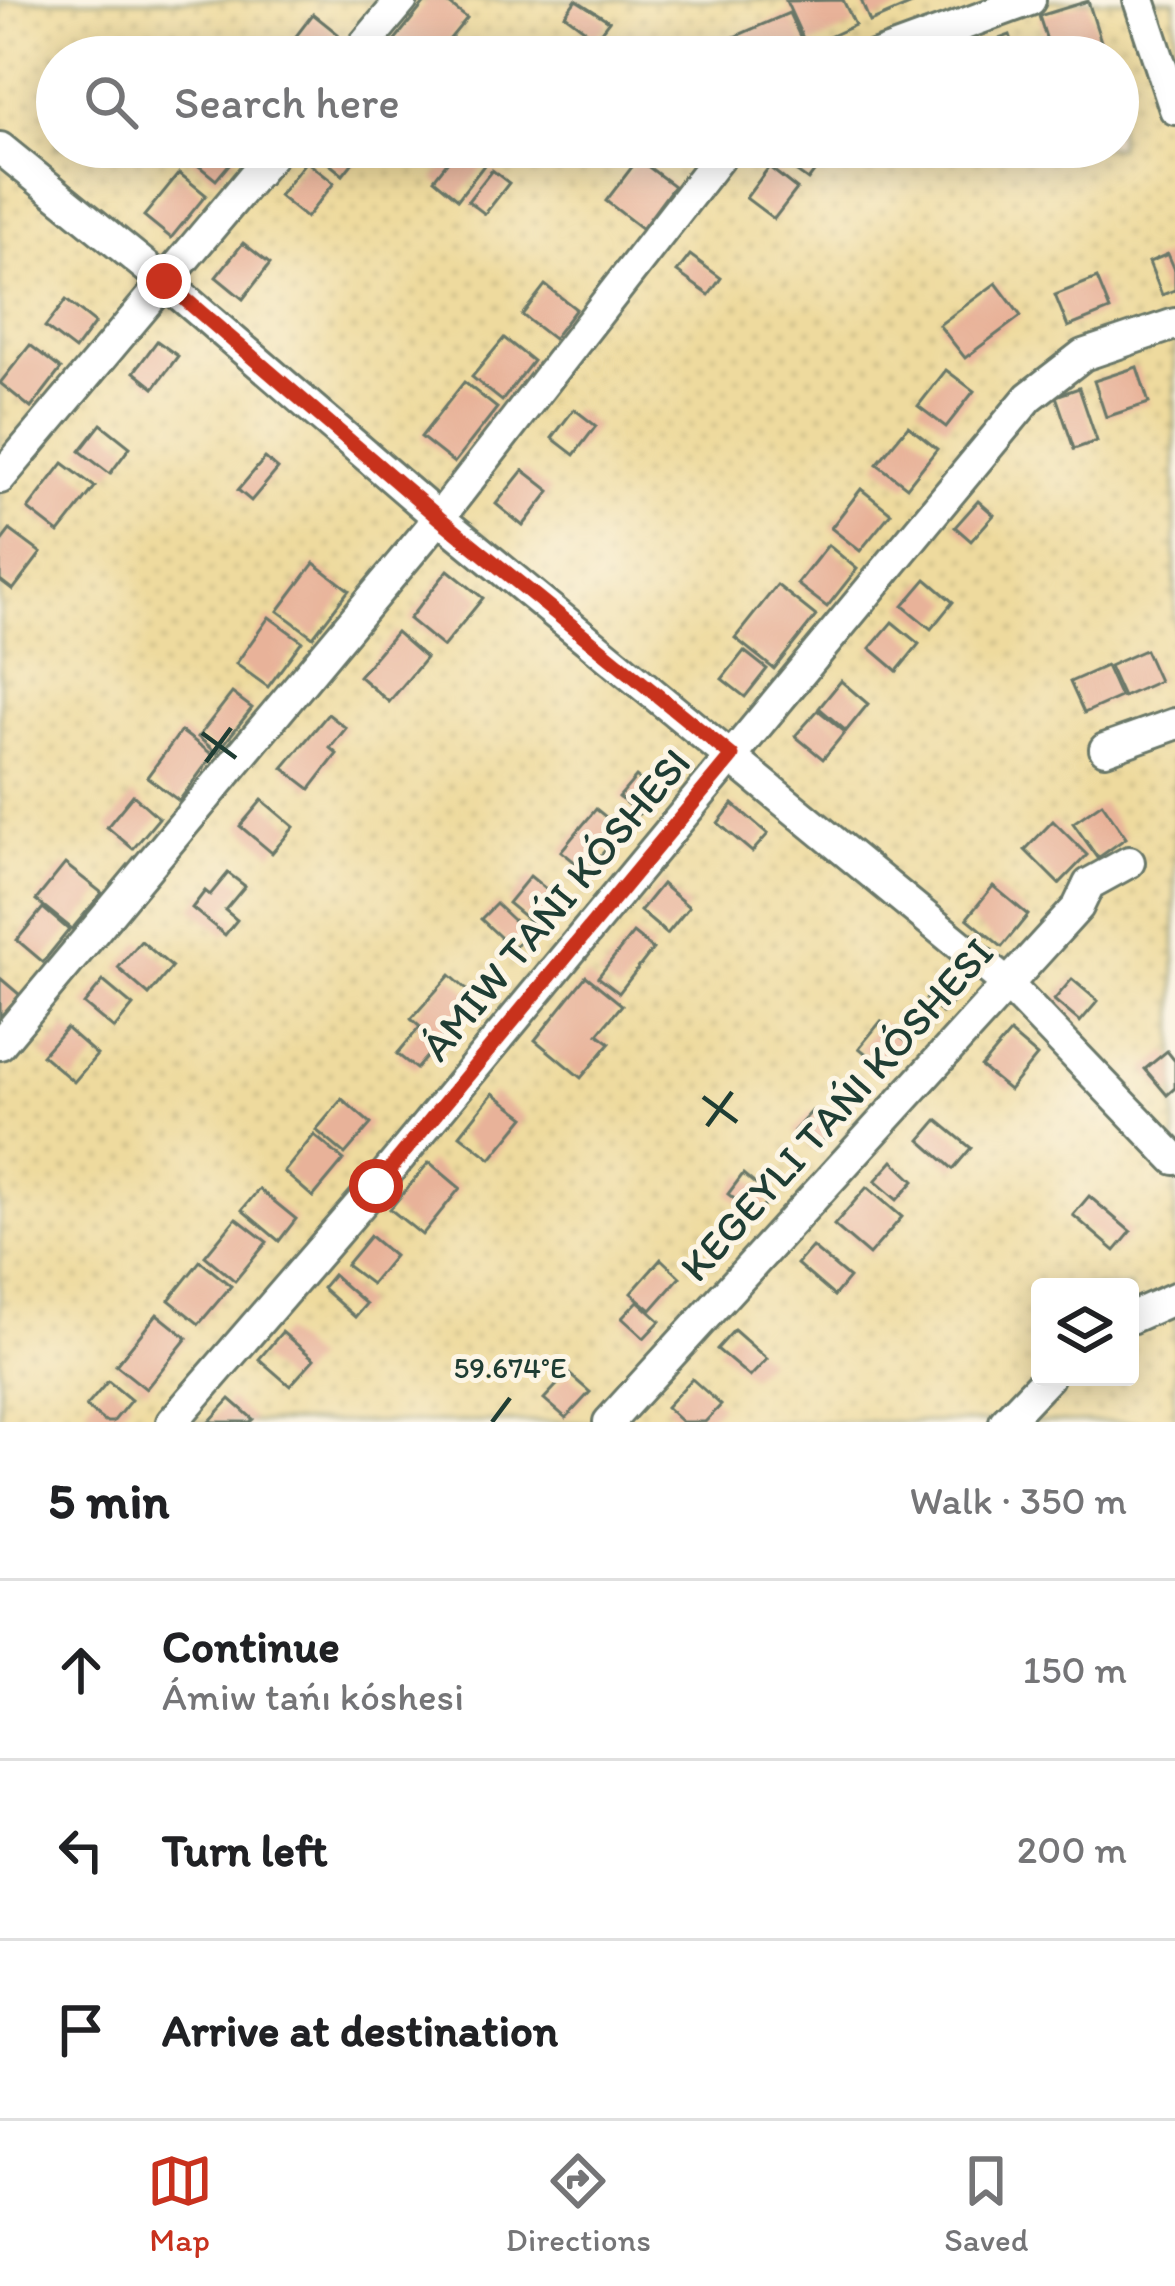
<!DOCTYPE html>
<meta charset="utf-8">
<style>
body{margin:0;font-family:Itim,sans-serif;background:#f6f6f6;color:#202124}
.controls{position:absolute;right:36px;bottom:36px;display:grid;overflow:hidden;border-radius:12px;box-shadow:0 6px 30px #0003}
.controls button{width:108px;height:108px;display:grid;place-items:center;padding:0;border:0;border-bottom:3px solid #e0e0e0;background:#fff;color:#202124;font:60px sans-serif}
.stop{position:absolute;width:36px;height:36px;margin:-27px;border:9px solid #c8321e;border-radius:50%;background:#fff}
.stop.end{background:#c8321e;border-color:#fff;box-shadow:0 3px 12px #0008}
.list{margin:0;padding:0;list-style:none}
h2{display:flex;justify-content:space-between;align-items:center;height:156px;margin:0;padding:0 48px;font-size:51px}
h2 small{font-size:39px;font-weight:400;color:#757577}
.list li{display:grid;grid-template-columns:78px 1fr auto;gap:36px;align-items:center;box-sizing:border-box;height:180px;padding:0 48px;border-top:3px solid #e0e0e0}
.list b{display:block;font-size:45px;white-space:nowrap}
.list p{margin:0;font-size:39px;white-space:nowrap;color:#757577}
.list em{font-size:39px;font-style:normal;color:#757577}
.icon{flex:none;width:66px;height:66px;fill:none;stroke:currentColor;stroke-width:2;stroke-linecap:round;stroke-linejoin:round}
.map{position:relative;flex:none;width:1175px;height:1422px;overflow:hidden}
.search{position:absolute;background:#fff;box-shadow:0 6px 30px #0003;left:36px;right:36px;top:36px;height:132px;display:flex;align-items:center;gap:30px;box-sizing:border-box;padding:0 42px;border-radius:66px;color:#757577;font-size:45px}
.sheet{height:696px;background:#fff}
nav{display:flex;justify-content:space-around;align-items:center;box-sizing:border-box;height:168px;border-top:3px solid #e0e0e0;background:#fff;font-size:33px;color:#757577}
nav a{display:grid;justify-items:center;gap:6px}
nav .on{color:#c8321e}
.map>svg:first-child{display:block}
.sand{fill:url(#sand-dots);stroke:#868c69;stroke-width:3;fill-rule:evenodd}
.building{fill:#e8b299}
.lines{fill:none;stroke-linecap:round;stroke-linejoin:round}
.street-casing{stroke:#6a7869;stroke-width:36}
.street{stroke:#fff;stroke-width:30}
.route{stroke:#c8321e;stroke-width:15}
.ticks{fill:none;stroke:#1f3d34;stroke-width:4.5}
.labels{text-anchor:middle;stroke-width:10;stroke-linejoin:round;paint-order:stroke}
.street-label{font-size:42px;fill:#1f3d34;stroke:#fcf5e5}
.ticks-label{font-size:30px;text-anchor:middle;fill:#1f3d34;stroke:#fcf5e5;stroke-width:10;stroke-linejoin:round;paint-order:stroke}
</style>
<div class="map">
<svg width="1175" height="1422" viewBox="0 0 1175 1422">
<defs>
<pattern id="sand-dots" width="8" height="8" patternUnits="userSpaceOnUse" patternTransform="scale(3)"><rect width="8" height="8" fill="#eeda9e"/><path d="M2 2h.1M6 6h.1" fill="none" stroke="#ccbc89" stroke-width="1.8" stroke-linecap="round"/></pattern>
</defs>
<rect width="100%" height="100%" fill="#fcf5e5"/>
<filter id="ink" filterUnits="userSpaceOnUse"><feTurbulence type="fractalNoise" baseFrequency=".00833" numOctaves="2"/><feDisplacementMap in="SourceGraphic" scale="24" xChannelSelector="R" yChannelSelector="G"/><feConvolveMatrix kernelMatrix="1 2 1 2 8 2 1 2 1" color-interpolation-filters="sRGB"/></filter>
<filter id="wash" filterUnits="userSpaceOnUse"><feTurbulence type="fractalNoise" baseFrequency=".004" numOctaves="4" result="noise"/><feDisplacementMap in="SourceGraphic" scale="48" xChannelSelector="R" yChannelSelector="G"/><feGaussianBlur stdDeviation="2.7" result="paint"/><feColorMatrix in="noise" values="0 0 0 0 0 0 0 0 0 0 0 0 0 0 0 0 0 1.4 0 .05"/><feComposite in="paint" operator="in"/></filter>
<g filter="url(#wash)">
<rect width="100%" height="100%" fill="#f6e5cb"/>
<path class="sand" d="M0 0H1175V1422H0ZM57 57H1118V147H57ZM1040 1287H1130V1377H1040Z"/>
<g id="blocks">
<g class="building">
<polygon points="427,0 444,0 467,18 435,57 403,57 390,46"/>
<polygon points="576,0 609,21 596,38 565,15"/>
<polygon points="843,0 855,25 807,47 786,1"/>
<polygon points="861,0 921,0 870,22"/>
<polygon points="1088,1 1105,54 1083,57 1080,48 1052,56 1039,16"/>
<polygon points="789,13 805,47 782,57 734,57 727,40"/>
<polygon points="313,14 338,34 320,57 280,57"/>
<polygon points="1010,35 1018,57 968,57 966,51"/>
<polygon points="198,147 225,147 236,156 216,180 189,158"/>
<polygon points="321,147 365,147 343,175 316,153"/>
<polygon points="459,147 479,147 491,156 458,199 434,179"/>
<polygon points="783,147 797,147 820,164 808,180 776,157"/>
<polygon points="638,159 674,186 642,229 606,201"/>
<polygon points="306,161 334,183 306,218 279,196"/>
<polygon points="769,167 797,189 774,219 746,198"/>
<polygon points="492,170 509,183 485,214 468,201"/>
<polygon points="179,173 206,195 171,238 144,216"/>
<polygon points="243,243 270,264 243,299 216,277"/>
<polygon points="1168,254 1175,270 1175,290 1162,295 1149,262"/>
<polygon points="690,255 721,278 709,295 677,272"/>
<polygon points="1097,278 1110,310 1068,327 1055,295"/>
<polygon points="996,283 1021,316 965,358 939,325"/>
<polygon points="545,285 576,309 553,339 522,315"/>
<polygon points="66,300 95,323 75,350 45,327"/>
<polygon points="504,338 533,361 502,401 472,377"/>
<polygon points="157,341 178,356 154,388 134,372"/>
<polygon points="30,345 61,369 31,408 0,383"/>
<polygon points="1137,367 1149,403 1106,417 1094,381"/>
<polygon points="946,370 974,391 946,427 918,406"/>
<polygon points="464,382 497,408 454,463 421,437"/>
<polygon points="1079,388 1097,441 1074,449 1056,396"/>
<polygon points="574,409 596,426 574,455 552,438"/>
<polygon points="101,424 130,447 110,474 80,451"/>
<polygon points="908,426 937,449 907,487 877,464"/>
<polygon points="265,458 278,469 251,501 238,490"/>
<polygon points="63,463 95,487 59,533 28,509"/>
<polygon points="523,470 550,491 523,526 496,504"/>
<polygon points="861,489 891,513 860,551 831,528"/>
<polygon points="978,501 994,515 971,541 955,527"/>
<polygon points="10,530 41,553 13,590 0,580 0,543"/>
<polygon points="828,545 857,569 827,607 797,584"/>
<polygon points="314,563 349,590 313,637 278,611"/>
<polygon points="448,570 483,598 443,647 409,619"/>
<polygon points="926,579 953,602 931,629 903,606"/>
<polygon points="777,585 816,616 774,669 735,638"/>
<polygon points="269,617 302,641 268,687 236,664"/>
<polygon points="892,622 919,644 897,671 870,648"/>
<polygon points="396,632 426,658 389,702 359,676"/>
<polygon points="1145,650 1159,681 1123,697 1109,666"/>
<polygon points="744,651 767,669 745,697 722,679"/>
<polygon points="1106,666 1120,697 1084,713 1070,682"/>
<polygon points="841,681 868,704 846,731 819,708"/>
<polygon points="232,693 252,708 217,753 198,737"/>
<polygon points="818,710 845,732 823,759 795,736"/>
<polygon points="328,714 346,728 330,748 337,754 310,789 283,768"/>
<polygon points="181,731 213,755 179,801 147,777"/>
<polygon points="636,777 656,794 639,814 619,797"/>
<polygon points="133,795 159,818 133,849 107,827"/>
<polygon points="262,800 294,827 272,853 240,826"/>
<polygon points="1102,803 1126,838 1098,858 1073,823"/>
<polygon points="733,804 768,834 752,852 718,823"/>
<polygon points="596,809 622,830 587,872 561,851"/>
<polygon points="1053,821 1087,855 1059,884 1025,850"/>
<polygon points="65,864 102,893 72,929 36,900"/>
<polygon points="228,873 245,886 225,910 237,920 225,935 192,908 205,891 210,895"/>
<polygon points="530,876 558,899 536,926 508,903"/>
<polygon points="662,884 689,907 667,934 640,911"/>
<polygon points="993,886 1028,915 1002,947 967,918"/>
<polygon points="496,904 527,933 513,949 481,919"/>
<polygon points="43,908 69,930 43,962 17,940"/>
<polygon points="633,933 653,949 619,993 598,977"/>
<polygon points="141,941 172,967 149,995 118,968"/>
<polygon points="450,975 477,999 416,1069 397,1054 419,1028 435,1040 411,1019"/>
<polygon points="586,976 622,1005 598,1034 610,1043 581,1078 535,1040"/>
<polygon points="0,978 20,995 0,1017"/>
<polygon points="1072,979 1098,1001 1080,1022 1054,1000"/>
<polygon points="942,980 959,995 942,1013 926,999"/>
<polygon points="103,981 133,1006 114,1029 84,1004"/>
<polygon points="881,1021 908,1043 886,1070 859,1048"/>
<polygon points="66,1028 97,1055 74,1082 42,1055"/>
<polygon points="1010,1033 1037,1056 1009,1090 981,1067"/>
<polygon points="1167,1051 1175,1061 1175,1088 1167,1095 1145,1069"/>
<polygon points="493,1093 525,1117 491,1159 460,1135"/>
<polygon points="342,1099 371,1124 345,1154 316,1130"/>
<polygon points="812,1111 833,1130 815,1150 794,1131"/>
<polygon points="937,1120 971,1148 953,1169 920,1140"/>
<polygon points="314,1135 344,1160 313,1197 284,1172"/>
<polygon points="893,1161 914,1181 897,1200 875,1181"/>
<polygon points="429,1162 460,1188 422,1235 390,1209"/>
<polygon points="743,1174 771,1197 756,1216 728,1194"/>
<polygon points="867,1187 902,1217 869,1255 834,1225"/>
<polygon points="259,1189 296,1219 279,1241 242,1210"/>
<polygon points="1089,1196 1131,1232 1115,1251 1073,1215"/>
<polygon points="236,1218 267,1242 235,1281 205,1256"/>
<polygon points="370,1236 394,1256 371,1284 346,1265"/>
<polygon points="812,1247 849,1278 834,1296 797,1264"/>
<polygon points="661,1259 680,1277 651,1310 631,1293"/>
<polygon points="200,1261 231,1286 199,1324 169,1300"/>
<polygon points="333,1275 366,1304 355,1317 322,1288"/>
<polygon points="638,1301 660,1321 644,1338 622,1318"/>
<polygon points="157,1314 187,1338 146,1389 116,1365"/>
<polygon points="734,1330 767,1359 750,1377 717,1349"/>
<polygon points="282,1332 314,1359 290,1386 259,1359"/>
<polygon points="568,1373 590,1392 566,1418 544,1399"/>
<polygon points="692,1379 721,1405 705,1422 682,1422 666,1407"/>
<polygon points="108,1381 131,1400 113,1422 105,1422 86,1407"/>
<polygon points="230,1399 253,1419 250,1422 209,1422"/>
</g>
</g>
</g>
<g filter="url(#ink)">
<use href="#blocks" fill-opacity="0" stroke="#6a7869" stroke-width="3"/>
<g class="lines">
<defs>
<g id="street">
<polyline points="1139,0 1175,109"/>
<polyline points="354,57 402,0"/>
<polyline points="874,57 1030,0"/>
<polyline points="0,148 164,281 439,518 1006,983 1175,1159"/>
<polyline points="0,478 278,147"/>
<polyline points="1105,749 1175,724"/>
<polyline points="0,1044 439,518 727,147"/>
<polyline points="1130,1318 1175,1298"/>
<polyline points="172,1422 376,1186 1029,397 1083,355 1175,324"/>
<polyline points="609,1422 1078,907 1089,884 1129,862"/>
<polyline points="1005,1422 1048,1377"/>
</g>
</defs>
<use href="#street" class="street-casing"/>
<use href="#street" class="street"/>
</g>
</g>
<g class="lines" filter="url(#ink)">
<polyline class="route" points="164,281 439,518 732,756 376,1186"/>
</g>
<path class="ticks" d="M202 733 236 758M206 762 231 728M703 1097 737 1122M707 1126 732 1092M492 1422 510 1398"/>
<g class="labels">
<g class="street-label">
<text transform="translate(555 904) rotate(-50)" y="15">ÁMIW TAŃI KÓSHESI</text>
<text transform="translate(836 1109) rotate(-48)" y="15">KEGEYLI TAŃI KÓSHESI</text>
</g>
</g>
<g class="ticks-label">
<text x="510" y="1378">59.674°E</text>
</g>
</svg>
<div class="controls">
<button><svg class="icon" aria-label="layers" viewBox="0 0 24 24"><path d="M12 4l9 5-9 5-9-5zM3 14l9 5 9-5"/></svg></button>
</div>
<div class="stop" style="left:376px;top:1186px"></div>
<div class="stop end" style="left:164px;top:281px"></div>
<div class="search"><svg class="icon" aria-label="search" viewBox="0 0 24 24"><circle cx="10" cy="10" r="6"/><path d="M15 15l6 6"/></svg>Search here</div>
</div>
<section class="sheet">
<h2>5 min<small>Walk · 350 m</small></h2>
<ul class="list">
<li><svg class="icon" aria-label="ahead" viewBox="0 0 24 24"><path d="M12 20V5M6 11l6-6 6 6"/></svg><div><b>Continue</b><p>Ámiw tańı kóshesi</p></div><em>150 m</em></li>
<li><svg class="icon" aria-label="left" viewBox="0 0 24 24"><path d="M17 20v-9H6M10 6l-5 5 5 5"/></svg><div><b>Turn left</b></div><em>200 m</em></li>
<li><svg class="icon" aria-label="arrive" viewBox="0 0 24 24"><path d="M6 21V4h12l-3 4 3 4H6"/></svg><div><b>Arrive at destination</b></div></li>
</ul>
</section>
<nav>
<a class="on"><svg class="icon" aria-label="map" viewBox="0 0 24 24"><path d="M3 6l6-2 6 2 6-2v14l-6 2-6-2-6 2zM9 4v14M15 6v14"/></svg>Map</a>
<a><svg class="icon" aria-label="directions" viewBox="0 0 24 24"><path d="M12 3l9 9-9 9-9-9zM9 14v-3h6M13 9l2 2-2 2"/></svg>Directions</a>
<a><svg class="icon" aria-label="saved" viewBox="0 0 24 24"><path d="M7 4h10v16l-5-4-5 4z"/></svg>Saved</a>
</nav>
